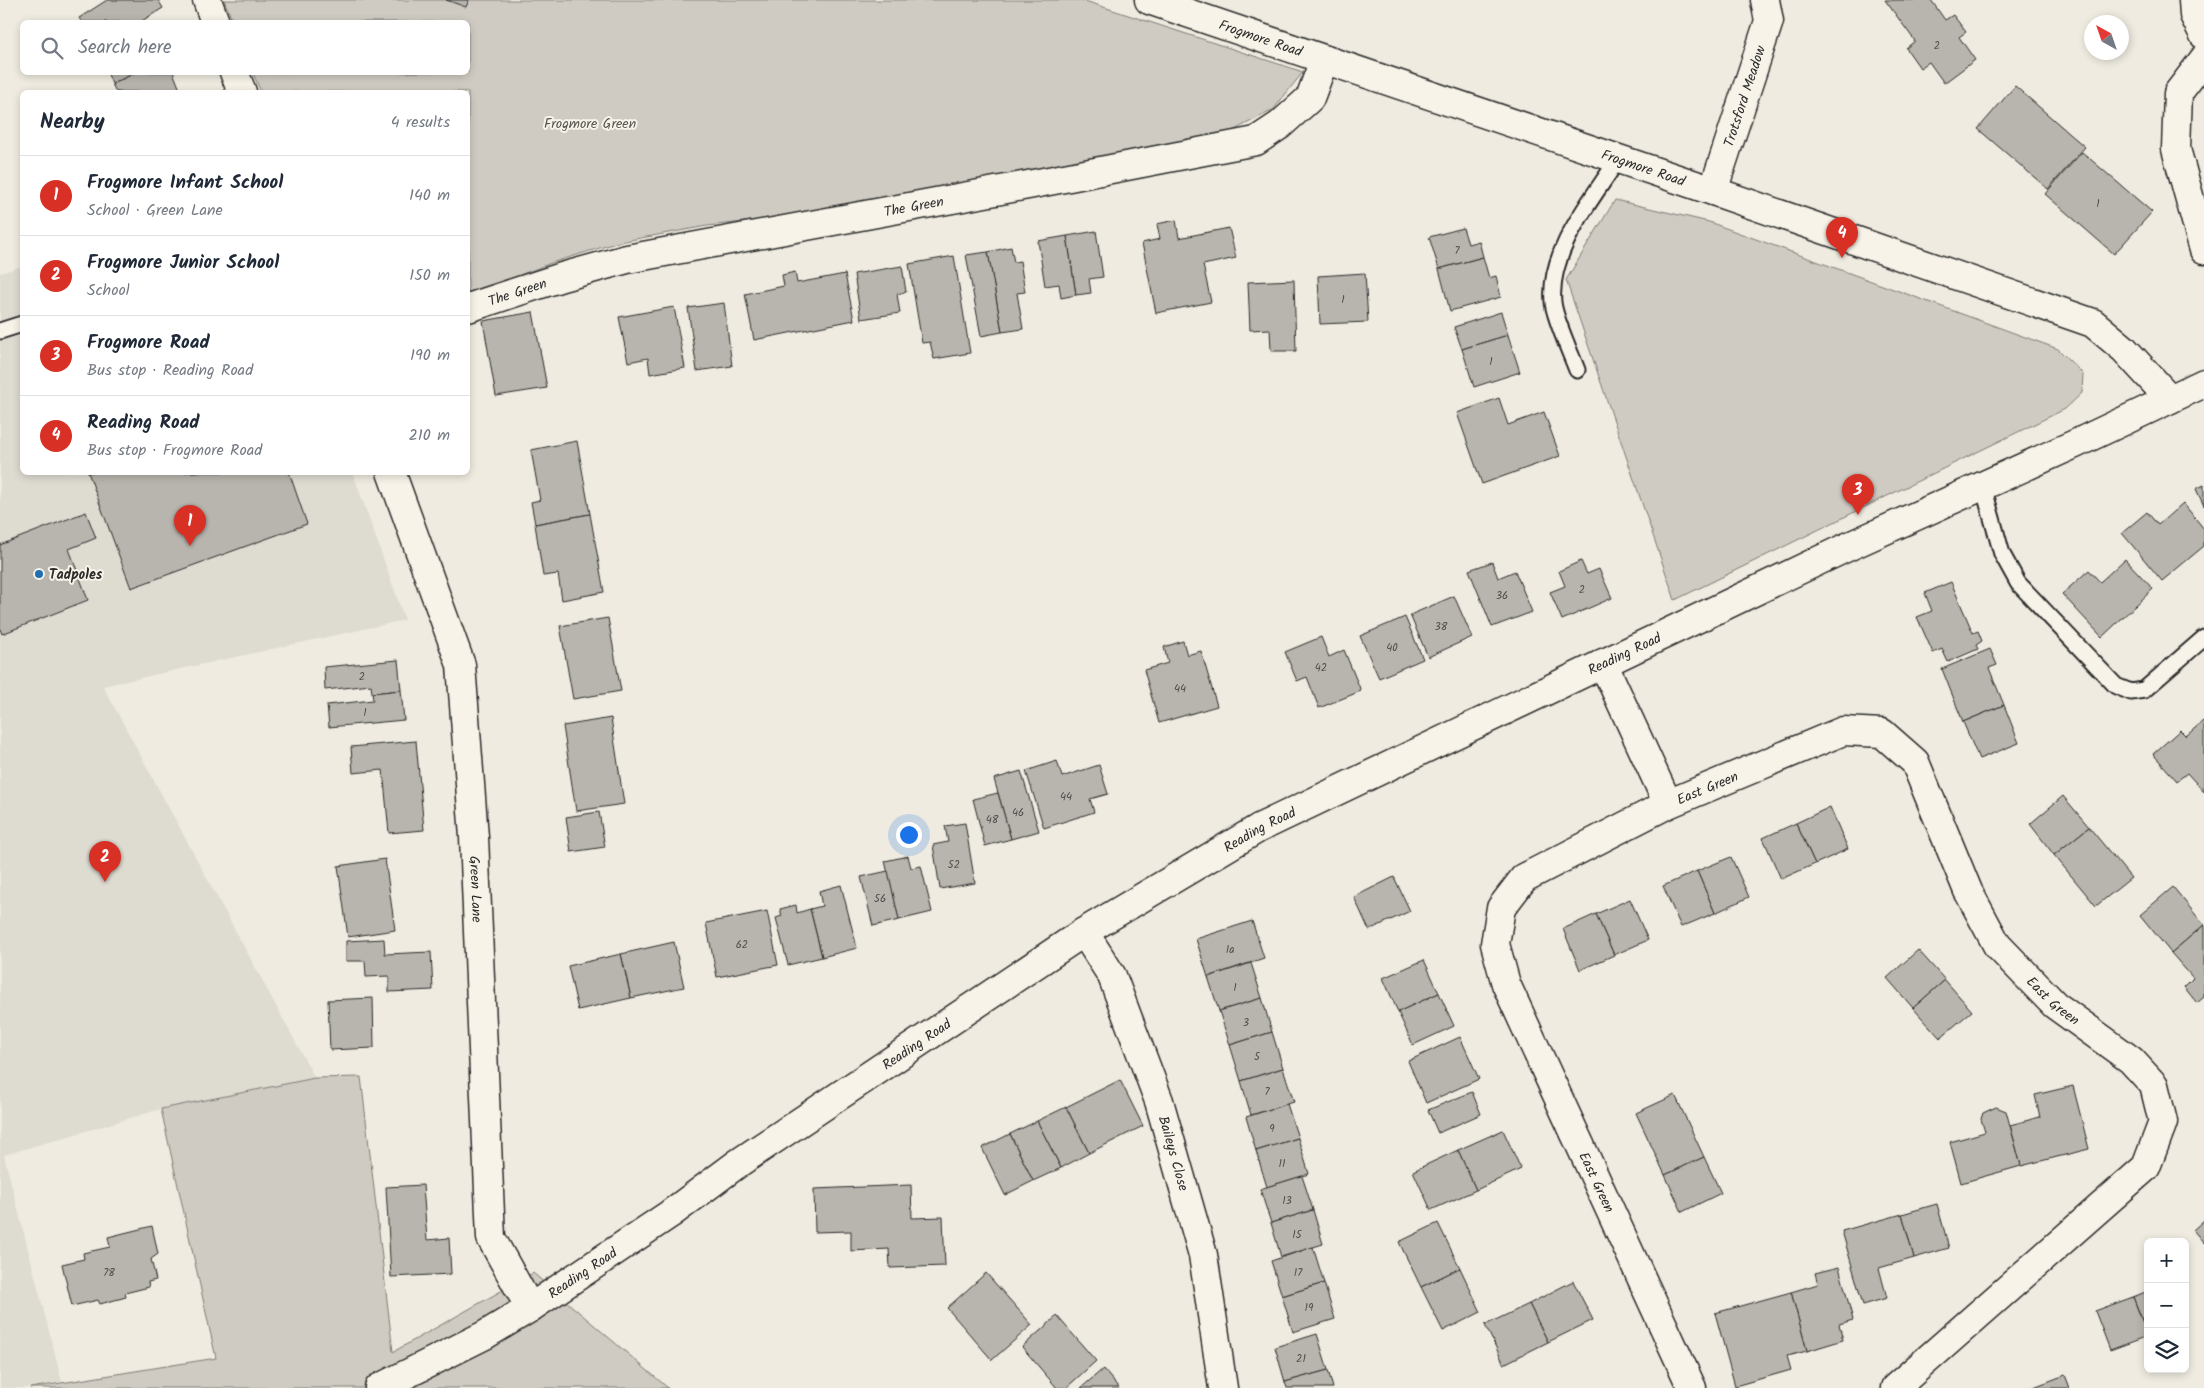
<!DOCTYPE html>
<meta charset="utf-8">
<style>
body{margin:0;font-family:Kalam,sans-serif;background:#f6f6f7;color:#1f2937}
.controls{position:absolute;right:15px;bottom:15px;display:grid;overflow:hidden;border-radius:8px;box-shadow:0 2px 8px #0003}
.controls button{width:45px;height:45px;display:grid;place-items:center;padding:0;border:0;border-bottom:1px solid #e0e1e3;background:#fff;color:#1f2937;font:25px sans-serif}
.compass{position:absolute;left:2084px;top:15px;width:45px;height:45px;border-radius:50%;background:#fff;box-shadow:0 2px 8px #0003;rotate:320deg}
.you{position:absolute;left:908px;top:834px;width:18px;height:18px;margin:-12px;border:4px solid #fff;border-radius:50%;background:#1a73e8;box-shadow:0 0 0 8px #1a73e833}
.badge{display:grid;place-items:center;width:32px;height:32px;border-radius:50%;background:#d93025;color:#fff;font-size:16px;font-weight:700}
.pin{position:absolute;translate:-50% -41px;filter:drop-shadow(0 1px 2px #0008)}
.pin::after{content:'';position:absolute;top:26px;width:18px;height:15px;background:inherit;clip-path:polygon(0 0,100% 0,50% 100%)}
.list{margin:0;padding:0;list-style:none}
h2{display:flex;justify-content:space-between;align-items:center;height:65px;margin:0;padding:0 20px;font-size:21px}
h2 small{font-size:16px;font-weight:400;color:#747a83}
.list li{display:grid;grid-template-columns:32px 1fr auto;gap:15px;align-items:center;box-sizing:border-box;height:80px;padding:0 20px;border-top:1px solid #e0e1e3}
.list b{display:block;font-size:19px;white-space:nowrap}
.list p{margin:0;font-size:16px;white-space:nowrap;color:#747a83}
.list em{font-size:16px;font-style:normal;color:#747a83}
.icon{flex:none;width:28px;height:28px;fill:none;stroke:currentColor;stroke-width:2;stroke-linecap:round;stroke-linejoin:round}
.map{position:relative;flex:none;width:2204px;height:1388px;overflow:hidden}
.search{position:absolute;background:#fff;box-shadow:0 2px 8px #0003;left:20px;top:20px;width:450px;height:55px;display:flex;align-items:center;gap:12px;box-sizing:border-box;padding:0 18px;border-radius:8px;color:#747a83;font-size:19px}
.panel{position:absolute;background:#fff;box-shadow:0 2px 8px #0003;left:20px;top:90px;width:450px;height:385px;border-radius:8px}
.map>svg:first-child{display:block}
.built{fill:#dedbd1}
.green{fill:#cfcbc2;stroke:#7d7b76}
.building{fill:#b8b5ae;stroke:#2b2b2b}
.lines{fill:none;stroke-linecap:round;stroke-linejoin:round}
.service-casing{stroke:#2b2b2b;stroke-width:19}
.minor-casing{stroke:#2b2b2b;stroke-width:31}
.tertiary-casing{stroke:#2b2b2b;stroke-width:31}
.secondary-casing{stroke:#2b2b2b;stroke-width:31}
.service{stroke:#f7f3e8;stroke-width:15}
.minor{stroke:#f7f3e8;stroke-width:28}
.tertiary{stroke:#f7f3e8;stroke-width:28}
.secondary{stroke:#f7f3e8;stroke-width:28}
.poi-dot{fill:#1f6fb2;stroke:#f7f3e8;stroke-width:2}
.labels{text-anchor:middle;stroke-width:4;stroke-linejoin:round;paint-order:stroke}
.number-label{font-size:11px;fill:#4e4e4c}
.street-label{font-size:14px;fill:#2b2b2b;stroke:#f7f3e8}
.park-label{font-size:14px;fill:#545351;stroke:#f7f3e8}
.poi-label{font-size:14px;font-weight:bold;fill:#2b2b2b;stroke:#f7f3e8;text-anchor:start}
</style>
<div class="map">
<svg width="2204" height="1388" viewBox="0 0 2204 1388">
<rect width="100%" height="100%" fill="#efebe0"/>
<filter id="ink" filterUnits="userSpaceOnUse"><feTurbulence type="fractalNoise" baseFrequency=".02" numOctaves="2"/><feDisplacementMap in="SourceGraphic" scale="10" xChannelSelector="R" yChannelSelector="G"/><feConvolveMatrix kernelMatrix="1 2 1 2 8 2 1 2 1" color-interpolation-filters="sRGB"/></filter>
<g filter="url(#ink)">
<polygon class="built" points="22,266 22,472 353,473 405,620 103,686 315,1078 161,1109 4,1155 62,1382 26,1388 0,1388 0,273"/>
<g class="green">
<polygon points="224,0 1082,0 1303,72 1273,110 1209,143 1060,170 1003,175 937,192 789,217 707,226 619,242 551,263 468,295 468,92 261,92 253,73 468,72 468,22 233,22"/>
<polygon points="1615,200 1709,222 2058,349 2083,374 2082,393 2065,409 1675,600 1566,280"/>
<polygon points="361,1077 393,1352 533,1273 668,1388 30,1388 216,1358 161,1109 315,1078"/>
</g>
<g class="building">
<polygon points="107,0 158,0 163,8 140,22 82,22 79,18"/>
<polygon points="446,0 469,0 466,7"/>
<polygon points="1885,0 1931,0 1945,20 1953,15 1966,32 1959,37 1975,60 1944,83 1929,62 1920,68 1906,48 1915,41"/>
<polygon points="107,72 137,72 112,84"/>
<polygon points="137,72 173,72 181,92 116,92 112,84"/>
<polygon points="2015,86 2085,147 2048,189 1978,129"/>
<polygon points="2082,152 2152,212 2114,254 2045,194"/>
<polygon points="1176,220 1179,238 1229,228 1236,258 1203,265 1211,302 1156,313 1142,243 1160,239 1157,224"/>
<polygon points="1463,228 1468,244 1479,241 1483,257 1439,269 1429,237"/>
<polygon points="1096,231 1103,277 1089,279 1091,293 1076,295 1067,236"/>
<polygon points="1067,236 1076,295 1061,298 1059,284 1045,286 1038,241"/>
<polygon points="1011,247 1014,262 1020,261 1025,292 1017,293 1023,329 1002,332 988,252"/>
<polygon points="988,252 1002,332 981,336 966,255"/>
<polygon points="954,256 970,353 934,359 930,342 922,343 909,264"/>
<polygon points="1483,257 1489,278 1496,276 1501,297 1450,311 1439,269"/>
<polygon points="902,266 906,292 897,294 900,313 861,319 854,274"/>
<polygon points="795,272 797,283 845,274 854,320 754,340 745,294 784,286 782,275"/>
<polygon points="1365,273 1368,322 1320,324 1318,276"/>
<polygon points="1294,280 1296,351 1271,351 1270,329 1250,330 1248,282"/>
<polygon points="724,303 732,366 697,371 688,308"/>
<polygon points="674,307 685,368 650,374 648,358 628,362 619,317"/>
<polygon points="533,312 547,388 496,396 483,321"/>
<polygon points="1501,312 1508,335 1462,349 1454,327"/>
<polygon points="1508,335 1520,372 1474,387 1462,349"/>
<polygon points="1499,398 1508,425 1544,412 1560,456 1482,484 1457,413"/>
<polygon points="577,441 590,514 535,524 531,502 540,500 531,450"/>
<polygon points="88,472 289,472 307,524 131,588"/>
<polygon points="2204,485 2204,506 2196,489"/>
<polygon points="2183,503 2204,529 2204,546 2162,581 2122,533 2147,512 2158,525"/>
<polygon points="86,512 96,538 69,549 88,600 2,634 0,629 0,545"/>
<polygon points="590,514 604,592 562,600 558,574 543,576 535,524"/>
<polygon points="2125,559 2153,589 2102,637 2062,594 2089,570 2100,582"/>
<polygon points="1581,561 1587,574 1599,569 1612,598 1562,620 1550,592 1565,586 1559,571"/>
<polygon points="1492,562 1498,578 1515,571 1532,612 1492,627 1469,570"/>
<polygon points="1951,582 1973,633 1978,631 1982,641 1976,645 1978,649 1948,662 1942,649 1933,653 1917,617 1932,611 1925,593"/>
<polygon points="1454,596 1472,637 1428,657 1410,615"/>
<polygon points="1405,617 1423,659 1379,678 1360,636"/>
<polygon points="608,618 621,691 573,699 560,626"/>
<polygon points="1321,637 1329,657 1344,650 1361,691 1319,708 1307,677 1297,681 1285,652"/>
<polygon points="1183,641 1187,655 1201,651 1217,706 1159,723 1144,670 1168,663 1164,647"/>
<polygon points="1990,649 1997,665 1989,668 2004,705 1963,722 1942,669"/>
<polygon points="398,660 401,690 372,693 371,685 325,690 324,667"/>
<polygon points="401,690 404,720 329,727 327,705 373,700 372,693"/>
<polygon points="2004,705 2019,743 1979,759 1963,722"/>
<polygon points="611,718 624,804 576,811 563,726"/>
<polygon points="2203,721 2204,722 2204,792 2187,773 2177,781 2153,754 2180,730 2186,736"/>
<polygon points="416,741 424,830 389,833 383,770 353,773 351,747"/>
<polygon points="1057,761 1062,777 1099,765 1108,794 1090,799 1094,812 1044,828 1026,771"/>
<polygon points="1021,771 1039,831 1011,839 994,779"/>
<polygon points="998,793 1011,839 985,846 973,799"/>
<polygon points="2063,796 2089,827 2054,855 2030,824"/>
<polygon points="1830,807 1848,849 1815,864 1796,823"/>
<polygon points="599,812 605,847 571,852 566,817"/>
<polygon points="965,823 975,883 940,889 933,845 948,842 945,826"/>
<polygon points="1796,823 1815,864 1781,879 1763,838"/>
<polygon points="2089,827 2131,878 2096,906 2054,855"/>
<polygon points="908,856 911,868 921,866 932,912 899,920 885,861"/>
<polygon points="1731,857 1749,897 1715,913 1697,871"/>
<polygon points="385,859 395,930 348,937 338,866"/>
<polygon points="888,871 899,920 873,926 861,877"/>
<polygon points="1697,871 1715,913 1681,927 1663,886"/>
<polygon points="1394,877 1410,911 1369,930 1354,897"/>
<polygon points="841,885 857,948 822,957 810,909 822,906 819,891"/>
<polygon points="2173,887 2204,925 2171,953 2140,915"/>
<polygon points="1630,899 1648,940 1614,955 1596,914"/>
<polygon points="796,905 797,913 810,909 822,957 788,965 776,918 782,916 780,909"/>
<polygon points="767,911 778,965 717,977 706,923"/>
<polygon points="1596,914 1614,955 1580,970 1563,929"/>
<polygon points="1252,921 1264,958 1208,977 1196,939"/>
<polygon points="2204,925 2204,997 2197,1003 2184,987 2193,978 2171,953"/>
<polygon points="384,939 385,954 431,952 433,990 389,992 389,976 366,977 365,961 346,961 346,941"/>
<polygon points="674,942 684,987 631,998 621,954"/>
<polygon points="1918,950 1945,980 1913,1008 1887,978"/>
<polygon points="621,954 631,998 578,1010 568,966"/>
<polygon points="1424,960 1439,993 1398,1012 1383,978"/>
<polygon points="1251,963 1262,998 1219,1011 1208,977"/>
<polygon points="1945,980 1972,1011 1940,1038 1913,1008"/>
<polygon points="1439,993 1454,1026 1413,1045 1398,1012"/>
<polygon points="373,998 374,1048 330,1050 328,1000"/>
<polygon points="1262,998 1272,1032 1230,1045 1219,1011"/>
<polygon points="1272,1032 1283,1068 1241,1081 1230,1045"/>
<polygon points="1460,1037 1479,1079 1426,1103 1408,1061"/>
<polygon points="1283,1068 1294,1102 1251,1115 1241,1081"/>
<polygon points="1120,1080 1143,1126 1089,1153 1066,1107"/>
<polygon points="2073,1086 2089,1149 2021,1166 2010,1125 2040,1117 2035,1095"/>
<polygon points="1472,1092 1481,1114 1438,1133 1428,1110"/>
<polygon points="1675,1095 1704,1157 1665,1175 1636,1113"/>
<polygon points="1287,1104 1298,1138 1256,1151 1246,1117"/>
<polygon points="1066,1107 1089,1153 1061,1168 1037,1121"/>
<polygon points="1996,1107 2006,1111 2021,1166 1961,1183 1950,1142 1985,1132 1981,1119 1983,1113"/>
<polygon points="1037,1121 1061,1168 1033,1181 1010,1134"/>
<polygon points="1503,1130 1521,1169 1476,1190 1458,1150"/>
<polygon points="1010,1134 1033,1181 1005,1195 982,1148"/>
<polygon points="1298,1138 1309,1174 1267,1187 1256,1151"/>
<polygon points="1458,1150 1476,1190 1431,1210 1413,1171"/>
<polygon points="1704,1157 1721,1193 1682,1212 1665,1175"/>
<polygon points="1302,1176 1313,1210 1271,1223 1260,1189"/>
<polygon points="423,1185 427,1240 449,1238 451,1274 391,1277 386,1187"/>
<polygon points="911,1185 912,1218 943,1217 945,1266 890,1268 889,1249 851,1251 851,1231 815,1232 814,1189"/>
<polygon points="1937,1204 1949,1248 1914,1258 1902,1214"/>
<polygon points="1313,1210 1323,1244 1281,1257 1271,1223"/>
<polygon points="1902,1214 1914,1258 1879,1268 1887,1298 1863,1305 1842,1231"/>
<polygon points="2204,1220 2204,1243 2193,1230"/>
<polygon points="1438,1223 1460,1268 1421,1287 1399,1242"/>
<polygon points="152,1226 158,1254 151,1259 156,1280 148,1282 149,1287 125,1293 126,1297 100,1304 98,1300 72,1306 62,1264 84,1259 83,1253 110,1247 108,1237"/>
<polygon points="1313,1247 1324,1283 1282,1296 1271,1261"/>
<polygon points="1839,1267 1853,1320 1839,1324 1843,1340 1807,1351 1791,1292 1818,1284 1815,1273"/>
<polygon points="1460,1268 1481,1312 1443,1331 1421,1287"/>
<polygon points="986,1273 1032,1325 992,1360 947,1308"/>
<polygon points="1573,1281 1593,1320 1548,1342 1529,1304"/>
<polygon points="1324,1283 1335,1319 1293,1332 1282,1296"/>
<polygon points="2148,1291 2148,1335 2133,1297"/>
<polygon points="1791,1292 1807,1351 1787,1356 1791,1370 1735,1386 1715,1313"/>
<polygon points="2133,1297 2148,1336 2110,1350 2095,1311"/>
<polygon points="1529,1304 1548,1342 1504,1364 1485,1325"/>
<polygon points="1057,1316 1096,1361 1066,1388 1057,1388 1022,1347"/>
<polygon points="1317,1334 1328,1370 1285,1382 1275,1347"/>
<polygon points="1103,1369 1119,1388 1081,1388"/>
<polygon points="1328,1370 1333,1388 1287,1388 1285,1382"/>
<polygon points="2065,1375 2070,1388 2031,1388"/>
</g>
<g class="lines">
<defs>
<g id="service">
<polyline points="0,331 22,324"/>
<path d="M1577 370C1571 354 1554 317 1553 302 1548 251 1592 200 1618 159"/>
<polyline points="1983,486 2002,554 2018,583 2116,686 2131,692 2144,690 2204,638"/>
</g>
<g id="minor">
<polyline points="207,0 215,22"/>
<polyline points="2193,0 2194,15 2204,35"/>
<polyline points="2204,59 2178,93 2176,149 2204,250"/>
<polyline points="234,72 242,92"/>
<path id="s1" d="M1713 191 1769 21 1765 0"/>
<path id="s2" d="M468 308 562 277 627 259 1028 185 1256 141 1280 125 1310 98 1324 60"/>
<path id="s3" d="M391 472 461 665 474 837 491 1238 530 1308"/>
<polyline points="1603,663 1668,804"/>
<path id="s4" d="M1084 932 1112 976 1159 1101 1203 1255 1223 1388"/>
<path id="s5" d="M1692 1388 1506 984 1495 944 1501 908 1524 878 1668 804 1843 731 1882 733 1915 762 1968 891 1997 945 2055 1005 2131 1060 2154 1085 2163 1122 2146 1167 1895 1388"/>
</g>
<g id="tertiary">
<path id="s6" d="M1149 0 1713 191 2093 323 2124 349 2170 399"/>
</g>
<g id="secondary">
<path id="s7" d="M379 1388 485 1335 530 1308 670 1214 737 1164 1084 932 1259 828 1843 549 2075 444 2204 383"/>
</g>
</defs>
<use href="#service" class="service-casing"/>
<use href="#minor" class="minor-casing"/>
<use href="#tertiary" class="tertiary-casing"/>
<use href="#secondary" class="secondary-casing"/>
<use href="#service" class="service"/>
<use href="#minor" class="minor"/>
<use href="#tertiary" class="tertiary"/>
<use href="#secondary" class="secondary"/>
</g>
</g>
<circle class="poi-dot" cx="39" cy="574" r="5"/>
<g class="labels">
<g class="number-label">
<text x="1937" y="49">2</text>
<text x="2098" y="207">1</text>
<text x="1457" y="254">7</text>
<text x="1343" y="303">1</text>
<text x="1491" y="365">1</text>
<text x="1582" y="593">2</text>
<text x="1502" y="599">36</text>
<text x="1441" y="630">38</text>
<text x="1392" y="651">40</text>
<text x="1321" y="671">42</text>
<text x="362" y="680">2</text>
<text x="1180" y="692">44</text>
<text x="365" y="716">1</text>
<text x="1066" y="800">44</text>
<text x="1018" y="816">46</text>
<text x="992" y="823">48</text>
<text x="954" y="868">52</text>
<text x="880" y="902">56</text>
<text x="742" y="948">62</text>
<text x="1230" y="953">1a</text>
<text x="1235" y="991">1</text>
<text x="1246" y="1026">3</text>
<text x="1257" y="1060">5</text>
<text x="1267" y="1095">7</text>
<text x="1272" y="1132">9</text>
<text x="1282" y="1167">11</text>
<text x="1287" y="1204">13</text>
<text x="1297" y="1238">15</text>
<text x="109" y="1276">78</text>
<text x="1298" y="1276">17</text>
<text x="1309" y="1311">19</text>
<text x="1301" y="1362">21</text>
</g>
<g class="street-label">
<text dy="5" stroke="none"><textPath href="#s6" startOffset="118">Frogmore Road</textPath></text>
<text dy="5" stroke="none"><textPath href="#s1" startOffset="100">Trotsford Meadow</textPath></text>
<text dy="5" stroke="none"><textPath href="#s6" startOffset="522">Frogmore Road</textPath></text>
<text dy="5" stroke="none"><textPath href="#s2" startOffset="458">The Green</textPath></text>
<text dy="5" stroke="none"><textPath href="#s2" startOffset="52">The Green</textPath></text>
<text dy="5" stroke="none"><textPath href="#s7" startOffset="1449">Reading Road</textPath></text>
<text dy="5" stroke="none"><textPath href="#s5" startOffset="765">East Green</textPath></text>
<text dy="5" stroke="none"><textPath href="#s7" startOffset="1044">Reading Road</textPath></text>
<text dy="5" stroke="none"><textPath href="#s3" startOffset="430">Green Lane</textPath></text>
<text dy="5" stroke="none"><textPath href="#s5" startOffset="1275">East Green</textPath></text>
<text dy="5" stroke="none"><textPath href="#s7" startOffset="639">Reading Road</textPath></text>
<text dy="5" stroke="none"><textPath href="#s4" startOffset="240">Baileys Close</textPath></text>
<text transform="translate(1597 1182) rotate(65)" y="5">East Green</text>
<text dy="5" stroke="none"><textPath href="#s7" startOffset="234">Reading Road</textPath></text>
</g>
<g class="park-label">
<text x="590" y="128">Frogmore Green</text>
</g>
<g class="poi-label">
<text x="49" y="579">Tadpoles</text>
</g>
</g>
</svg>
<div class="controls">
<button>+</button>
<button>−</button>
<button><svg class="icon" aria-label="layers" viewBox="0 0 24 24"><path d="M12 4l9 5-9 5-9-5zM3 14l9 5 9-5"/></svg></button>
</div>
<svg class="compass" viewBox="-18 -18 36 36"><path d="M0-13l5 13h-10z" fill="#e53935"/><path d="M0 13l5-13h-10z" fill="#747a83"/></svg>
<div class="you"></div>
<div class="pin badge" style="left:190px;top:546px">1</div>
<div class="pin badge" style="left:105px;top:882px">2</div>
<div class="pin badge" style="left:1858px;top:515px">3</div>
<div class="pin badge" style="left:1842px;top:258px">4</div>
<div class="search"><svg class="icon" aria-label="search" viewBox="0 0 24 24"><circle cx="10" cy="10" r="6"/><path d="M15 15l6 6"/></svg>Search here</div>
<section class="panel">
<h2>Nearby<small>4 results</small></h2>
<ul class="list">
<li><span class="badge">1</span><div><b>Frogmore Infant School</b><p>School · Green Lane</p></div><em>140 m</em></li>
<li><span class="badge">2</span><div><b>Frogmore Junior School</b><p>School</p></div><em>150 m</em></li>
<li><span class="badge">3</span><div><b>Frogmore Road</b><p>Bus stop · Reading Road</p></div><em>190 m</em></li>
<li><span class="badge">4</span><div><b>Reading Road</b><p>Bus stop · Frogmore Road</p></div><em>210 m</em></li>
</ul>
</section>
</div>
